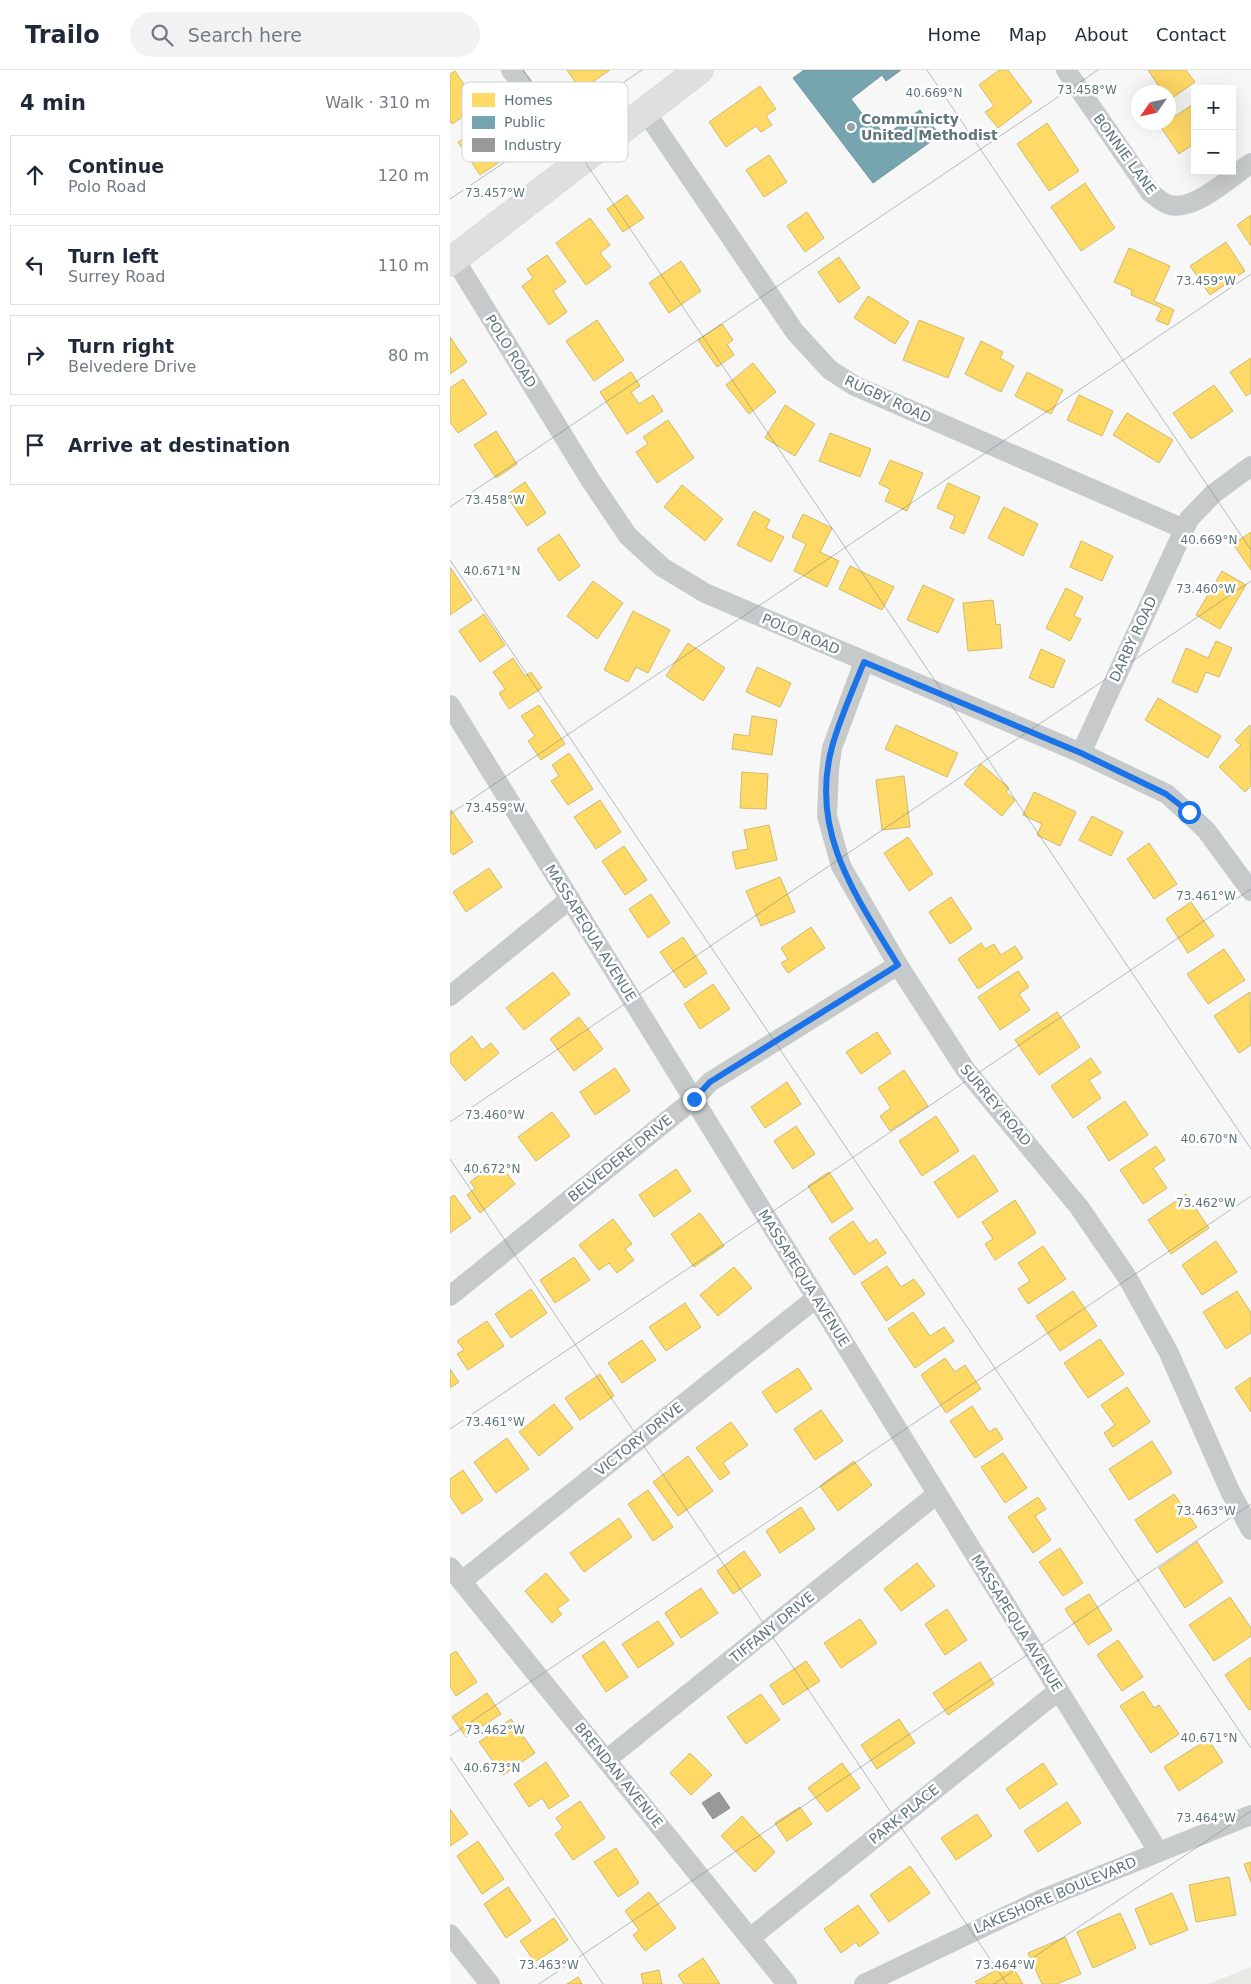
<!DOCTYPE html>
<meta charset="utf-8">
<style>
body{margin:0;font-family:"DejaVu Sans",sans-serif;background:#f2f2f3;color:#1f2937}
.controls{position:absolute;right:15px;top:15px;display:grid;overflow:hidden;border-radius:0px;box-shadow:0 5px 20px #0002}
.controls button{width:45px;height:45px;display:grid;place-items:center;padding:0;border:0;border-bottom:1px solid #e0e1e3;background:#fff;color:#1f2937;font:25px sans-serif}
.compass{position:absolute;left:681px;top:15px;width:45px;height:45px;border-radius:50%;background:#fff;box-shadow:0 5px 20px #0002;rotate:236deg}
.stop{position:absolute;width:15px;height:15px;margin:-11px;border:4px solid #1a73e8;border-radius:50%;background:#fff}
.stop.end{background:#1a73e8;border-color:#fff;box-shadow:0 1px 5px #0008}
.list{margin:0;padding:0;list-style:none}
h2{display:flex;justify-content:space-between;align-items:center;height:65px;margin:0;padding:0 20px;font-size:21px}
h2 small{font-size:16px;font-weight:400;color:#747a83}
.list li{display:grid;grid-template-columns:32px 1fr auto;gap:15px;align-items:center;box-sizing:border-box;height:80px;margin:0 10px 10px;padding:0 10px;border:1px solid #e0e1e3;border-radius:0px}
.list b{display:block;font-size:19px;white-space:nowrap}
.list p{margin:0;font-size:16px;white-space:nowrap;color:#747a83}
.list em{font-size:16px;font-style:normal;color:#747a83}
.icon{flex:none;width:28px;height:28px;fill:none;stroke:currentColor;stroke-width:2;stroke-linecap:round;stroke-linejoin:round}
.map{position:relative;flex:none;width:801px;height:1914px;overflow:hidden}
header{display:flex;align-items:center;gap:30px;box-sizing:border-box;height:70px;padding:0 25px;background:#fff;border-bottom:1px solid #e0e1e3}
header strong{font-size:24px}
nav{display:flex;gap:28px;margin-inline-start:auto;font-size:18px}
.search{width:350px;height:45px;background:#f2f2f3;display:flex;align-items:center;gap:12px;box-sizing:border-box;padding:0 18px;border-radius:28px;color:#747a83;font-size:19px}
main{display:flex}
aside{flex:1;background:#fff}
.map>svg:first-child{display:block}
.green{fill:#e7e9e4}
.homes{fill:#ffd966;stroke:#cfbb6c}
.public{fill:#76a5af;stroke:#6f979f}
.industry{fill:#999;stroke:#878e90}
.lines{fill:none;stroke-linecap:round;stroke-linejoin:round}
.secondary-casing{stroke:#d2d3d4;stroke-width:29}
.street{stroke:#c7cacb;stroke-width:20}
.secondary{stroke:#dedfdf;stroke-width:28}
.route{stroke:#1a73e8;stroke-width:6}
.ticks{fill:none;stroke:#5e767a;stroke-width:1;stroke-opacity:0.45}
.poi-dot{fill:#94a3a6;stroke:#fff;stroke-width:2}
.labels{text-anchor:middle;stroke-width:5;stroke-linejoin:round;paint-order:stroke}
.poi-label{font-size:14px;font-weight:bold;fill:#5e767a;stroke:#fff;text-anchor:start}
.street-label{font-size:14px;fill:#5e767a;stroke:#fff}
.key{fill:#fff;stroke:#cfd6d7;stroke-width:1}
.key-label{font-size:14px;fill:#5e767a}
.ticks-label{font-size:12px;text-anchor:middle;fill:#5e767a;stroke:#fff;stroke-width:5;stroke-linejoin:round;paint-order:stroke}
</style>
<header>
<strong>Trailo</strong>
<div class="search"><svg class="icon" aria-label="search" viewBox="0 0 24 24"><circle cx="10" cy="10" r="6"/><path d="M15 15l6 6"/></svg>Search here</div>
<nav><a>Home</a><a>Map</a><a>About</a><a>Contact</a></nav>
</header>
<main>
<aside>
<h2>4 min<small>Walk · 310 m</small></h2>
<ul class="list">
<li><svg class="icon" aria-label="ahead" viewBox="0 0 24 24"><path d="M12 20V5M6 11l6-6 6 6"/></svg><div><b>Continue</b><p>Polo Road</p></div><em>120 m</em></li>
<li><svg class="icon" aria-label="left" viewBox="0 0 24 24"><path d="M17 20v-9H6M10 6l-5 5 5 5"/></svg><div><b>Turn left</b><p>Surrey Road</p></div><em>110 m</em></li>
<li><svg class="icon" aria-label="right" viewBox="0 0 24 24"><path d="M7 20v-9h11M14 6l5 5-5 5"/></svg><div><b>Turn right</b><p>Belvedere Drive</p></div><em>80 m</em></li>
<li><svg class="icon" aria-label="arrive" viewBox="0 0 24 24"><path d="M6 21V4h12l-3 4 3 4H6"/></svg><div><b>Arrive at destination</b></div></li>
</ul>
</aside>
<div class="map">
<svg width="801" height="1914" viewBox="0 0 801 1914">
<rect width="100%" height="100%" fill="#f7f7f7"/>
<polygon class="green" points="801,1897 801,1914 758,1914"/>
<g class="homes">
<polygon points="117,0 160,0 131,20"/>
<polygon points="549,0 558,0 582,32 548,58 535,42 544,36 529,15"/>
<polygon points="698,0 736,0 745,12 718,31 718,22 703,22 710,18"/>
<polygon points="5,1 29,36 2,54 0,51 0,4"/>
<polygon points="310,16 326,39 316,46 322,55 311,62 306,56 276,77 259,52"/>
<polygon points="745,33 745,73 729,84 710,56"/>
<polygon points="40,50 63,83 30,105 8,72"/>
<polygon points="597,53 629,101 599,121 567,74"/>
<polygon points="319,85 337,112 314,127 296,100"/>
<polygon points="635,113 665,158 631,181 601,137"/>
<polygon points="177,125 194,148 173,162 157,139"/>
<polygon points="357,142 374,168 355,182 337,156"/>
<polygon points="801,145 801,176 787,155"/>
<polygon points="140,148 160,175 150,183 161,197 136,215 106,173"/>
<polygon points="776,172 795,201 760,225 740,196"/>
<polygon points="679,178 720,196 704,231 724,240 718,255 706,250 712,238 681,225 682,220 664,212"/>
<polygon points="97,185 116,212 103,221 117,242 99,255 72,216 83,208 77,199"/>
<polygon points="389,187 410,218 389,233 368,202"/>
<polygon points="231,191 251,221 219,243 199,213"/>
<polygon points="418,226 459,252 445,274 404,248"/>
<polygon points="147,250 174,290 144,311 116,271"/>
<polygon points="469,250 514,268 498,308 453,290"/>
<polygon points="272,254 283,270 277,274 284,285 267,297 248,270"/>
<polygon points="0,267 17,292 0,304"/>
<polygon points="531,271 553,282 550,288 564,296 551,322 515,304"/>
<polygon points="801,288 801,323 796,326 780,302"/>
<polygon points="303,293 326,322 299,344 276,315"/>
<polygon points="181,302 190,316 181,322 189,334 203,325 213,341 177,364 150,322"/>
<polygon points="577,302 613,320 601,344 565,326"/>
<polygon points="13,309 37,344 8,363 0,352 0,318"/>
<polygon points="764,315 783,341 741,369 723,343"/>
<polygon points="629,325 663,341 652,366 617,350"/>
<polygon points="335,335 365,354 345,386 315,368"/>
<polygon points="677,343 723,370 709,393 663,365"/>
<polygon points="218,350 244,388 207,413 186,382 198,374 193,367"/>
<polygon points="46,361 67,394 46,408 24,375"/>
<polygon points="380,363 421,379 410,407 369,391"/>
<polygon points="440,390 473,403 457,441 435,431 440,419 429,414"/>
<polygon points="75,412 96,443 77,456 56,425"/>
<polygon points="498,413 530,427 514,464 500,458 505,446 487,438"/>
<polygon points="232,415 273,449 255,471 214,437"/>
<polygon points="554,437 588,454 573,486 538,468"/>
<polygon points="304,441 320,450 316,458 334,467 321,492 287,475"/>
<polygon points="353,444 382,458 370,482 389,491 377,517 344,501 356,474 342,467"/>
<polygon points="801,462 801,500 783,474"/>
<polygon points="109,464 130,496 109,511 87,479"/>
<polygon points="631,471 663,486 652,511 620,497"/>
<polygon points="400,496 444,517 432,540 389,519"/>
<polygon points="0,497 22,530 0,545"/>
<polygon points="772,501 796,515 770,559 746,545"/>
<polygon points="143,511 173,533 147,569 117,546"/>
<polygon points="473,515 504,529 488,563 457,550"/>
<polygon points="616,518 633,527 624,546 631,549 620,571 596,558"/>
<polygon points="543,530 546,555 550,554 552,578 518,581 513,533"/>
<polygon points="183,541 220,560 198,603 186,597 178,612 154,600"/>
<polygon points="34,544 55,575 30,592 9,561"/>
<polygon points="766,571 782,578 769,607 756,602 747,623 722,612 736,578 758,588"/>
<polygon points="238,573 275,598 253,631 216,606"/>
<polygon points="591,579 615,590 603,618 579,608"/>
<polygon points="63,588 75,606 81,602 92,618 59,639 49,623 55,619 43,602"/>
<polygon points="307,597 341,613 330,637 296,622"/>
<polygon points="708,628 771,666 758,688 695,650"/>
<polygon points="89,635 115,674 91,690 78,671 85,666 71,646"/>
<polygon points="302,646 327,650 322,685 282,679 284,664 299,666"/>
<polygon points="446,655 508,683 497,707 435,679"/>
<polygon points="800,655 801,716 795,722 769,697 791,675 785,670"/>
<polygon points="119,683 143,719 118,735 101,711 109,706 102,695"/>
<polygon points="531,694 559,718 556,722 565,730 552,746 514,714"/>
<polygon points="292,702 318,704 316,739 290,738"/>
<polygon points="454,706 460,757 432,760 426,710"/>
<polygon points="584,722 626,742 610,776 587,765 592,754 573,745"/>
<polygon points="150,730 171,762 146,779 124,747"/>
<polygon points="1,740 23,772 3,785 0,781"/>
<polygon points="642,746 673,762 661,786 629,770"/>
<polygon points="319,755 327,790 286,799 282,782 298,779 294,760"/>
<polygon points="458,767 483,804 459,821 434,783"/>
<polygon points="699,773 727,814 704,829 677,789"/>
<polygon points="174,776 197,810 175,825 152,791"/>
<polygon points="39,798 52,817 16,842 3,822"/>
<polygon points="330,807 345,842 311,856 296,821"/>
<polygon points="201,824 220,853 198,868 179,839"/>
<polygon points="501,827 522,859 500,874 479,842"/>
<polygon points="741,832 764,866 738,883 716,849"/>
<polygon points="361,857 375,878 338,903 331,893 338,889 331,878"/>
<polygon points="233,867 257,903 235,918 210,882"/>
<polygon points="531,873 535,879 544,874 551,885 565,876 573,888 528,919 508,889"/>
<polygon points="774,879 795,910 758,934 737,904"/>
<polygon points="568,901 579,917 569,924 580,940 550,960 528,927"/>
<polygon points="103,902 120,924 74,960 56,938"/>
<polygon points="263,914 280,939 250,959 234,934"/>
<polygon points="800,922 801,975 789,983 764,946"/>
<polygon points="607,942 630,977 589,1005 565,970"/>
<polygon points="129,947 153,979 124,1001 100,969"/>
<polygon points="427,962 441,983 411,1004 396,982"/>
<polygon points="22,966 32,980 41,973 49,983 15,1011 0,992 0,984"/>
<polygon points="641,988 651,1003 639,1010 651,1028 623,1048 601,1016"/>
<polygon points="165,998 180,1021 145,1045 130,1022"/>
<polygon points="454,1000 478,1036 440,1061 430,1046 441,1038 428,1018"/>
<polygon points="337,1012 351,1034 315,1058 301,1037"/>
<polygon points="675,1031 698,1065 659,1091 637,1057"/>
<polygon points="102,1042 120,1066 86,1091 68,1067"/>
<polygon points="486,1046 509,1081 472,1106 449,1071"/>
<polygon points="346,1056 365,1084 343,1099 324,1071"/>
<polygon points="706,1076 715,1090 703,1098 717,1118 693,1134 670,1100"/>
<polygon points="524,1085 548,1121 508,1148 484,1112"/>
<polygon points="47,1091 65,1114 30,1143 17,1125 25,1118 20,1112"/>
<polygon points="226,1099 241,1121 204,1147 189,1125"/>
<polygon points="379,1102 403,1139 382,1153 358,1116"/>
<polygon points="736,1124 759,1158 721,1184 698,1150"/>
<polygon points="4,1125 21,1148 0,1163 0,1128"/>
<polygon points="565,1130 586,1163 545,1190 535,1174 543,1169 532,1152"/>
<polygon points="250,1143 274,1176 244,1197 221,1164"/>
<polygon points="163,1149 182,1174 175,1179 184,1190 167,1203 159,1193 149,1200 129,1175"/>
<polygon points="403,1151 419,1174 426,1169 436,1183 404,1205 379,1168"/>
<polygon points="766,1171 787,1202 752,1225 732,1195"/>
<polygon points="593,1176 616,1209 578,1234 568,1219 580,1211 568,1193"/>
<polygon points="124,1187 140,1210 105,1233 90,1210"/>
<polygon points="437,1196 451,1217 464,1209 475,1224 436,1251 411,1213"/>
<polygon points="284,1197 302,1218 268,1246 250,1225"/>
<polygon points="81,1219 97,1243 61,1268 45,1244"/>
<polygon points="623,1221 647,1256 610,1281 586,1246"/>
<polygon points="787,1221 801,1243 801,1263 776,1279 753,1242"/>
<polygon points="235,1233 251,1257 216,1281 199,1257"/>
<polygon points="463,1242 480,1266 494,1257 504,1271 465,1298 438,1259"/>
<polygon points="37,1251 54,1276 18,1300 7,1284 14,1280 7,1271"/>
<polygon points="650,1269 674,1304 638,1328 614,1293"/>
<polygon points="192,1270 206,1290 172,1313 158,1293"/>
<polygon points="495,1288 505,1302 515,1295 531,1319 496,1343 471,1305"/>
<polygon points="348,1298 362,1319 326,1343 312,1322"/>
<polygon points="0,1299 9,1312 0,1318"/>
<polygon points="150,1304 164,1326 130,1350 115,1328"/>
<polygon points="801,1307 801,1342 785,1318"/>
<polygon points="677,1317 700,1352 663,1377 654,1363 665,1355 651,1335"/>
<polygon points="104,1334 123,1358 89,1386 69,1362"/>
<polygon points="522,1336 539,1362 546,1358 553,1369 525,1388 500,1351"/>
<polygon points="371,1340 393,1371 365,1390 344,1359"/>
<polygon points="281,1352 298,1375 273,1393 280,1403 270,1410 246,1378"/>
<polygon points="57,1368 79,1399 46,1423 24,1392"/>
<polygon points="702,1371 722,1403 679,1430 659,1399"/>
<polygon points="553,1383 577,1418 555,1433 531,1397"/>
<polygon points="238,1386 263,1421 228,1446 203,1412"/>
<polygon points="404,1391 422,1415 388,1441 370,1416"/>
<polygon points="13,1400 33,1430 12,1444 0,1426 0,1409"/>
<polygon points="198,1420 223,1457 203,1471 178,1434"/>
<polygon points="724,1424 747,1457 707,1483 685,1450"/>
<polygon points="588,1427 596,1439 585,1446 601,1470 583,1483 558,1447"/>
<polygon points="351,1437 365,1459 330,1483 316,1461"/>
<polygon points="169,1448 182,1467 134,1502 120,1483"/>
<polygon points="747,1472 773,1512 735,1538 709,1498"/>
<polygon points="610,1478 633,1513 613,1526 589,1492"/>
<polygon points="294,1481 311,1505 283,1524 267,1501"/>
<polygon points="467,1493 485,1516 451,1541 434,1519"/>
<polygon points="96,1503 119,1530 107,1539 112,1544 102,1553 75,1521"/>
<polygon points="251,1518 268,1543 231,1568 215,1543"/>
<polygon points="639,1524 662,1560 638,1575 615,1539"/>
<polygon points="780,1527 801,1558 801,1566 764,1591 739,1555"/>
<polygon points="497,1539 517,1570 495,1585 475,1554"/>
<polygon points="410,1549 427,1573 391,1598 374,1573"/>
<polygon points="208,1551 224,1574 188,1598 172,1574"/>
<polygon points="668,1570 693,1607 672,1621 647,1585"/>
<polygon points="154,1571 178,1607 156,1622 132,1586"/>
<polygon points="6,1581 27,1612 6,1626 0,1616 0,1585"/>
<polygon points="801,1587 801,1639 799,1640 775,1605"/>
<polygon points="356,1591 370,1611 333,1635 320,1615"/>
<polygon points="530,1592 544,1614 498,1645 483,1623"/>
<polygon points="693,1621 704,1638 709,1635 729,1664 701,1683 670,1636"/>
<polygon points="37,1623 51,1644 16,1667 2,1647"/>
<polygon points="311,1624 330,1650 296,1674 277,1647"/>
<polygon points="61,1649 85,1683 53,1705 29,1672"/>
<polygon points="449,1649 465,1673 427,1699 411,1675"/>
<polygon points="758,1669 773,1692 729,1721 714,1697"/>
<polygon points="240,1683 262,1705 241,1725 220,1703"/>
<polygon points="96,1692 119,1726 99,1739 92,1728 79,1737 64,1714"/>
<polygon points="392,1693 410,1718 377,1742 358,1718"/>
<polygon points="593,1693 607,1714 570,1739 556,1719"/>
<polygon points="130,1731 155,1768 123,1790 105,1764 113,1758 106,1748"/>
<polygon points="617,1732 631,1753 588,1782 574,1761"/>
<polygon points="350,1737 362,1754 337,1771 325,1753"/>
<polygon points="0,1739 18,1764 0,1776"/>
<polygon points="527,1744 542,1766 506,1790 491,1768"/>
<polygon points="292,1746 325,1782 305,1802 271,1766"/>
<polygon points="28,1771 54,1809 32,1824 7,1786"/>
<polygon points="166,1778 189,1813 168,1827 144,1792"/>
<polygon points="801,1792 801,1812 794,1794"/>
<polygon points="460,1796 480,1823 439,1852 420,1825"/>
<polygon points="779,1807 786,1845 746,1852 739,1815"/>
<polygon points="58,1817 81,1851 56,1868 34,1834"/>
<polygon points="199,1822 226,1858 195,1881 183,1865 189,1860 175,1841"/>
<polygon points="722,1823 738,1860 700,1875 685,1839"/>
<polygon points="408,1835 429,1863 409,1877 406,1872 391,1883 374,1859"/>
<polygon points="670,1843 686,1878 643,1898 627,1862"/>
<polygon points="104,1848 118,1870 85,1892 70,1871"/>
<polygon points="615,1867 631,1904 607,1914 592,1914 578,1883"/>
<polygon points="253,1888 270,1914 234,1914 228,1905"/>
<polygon points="560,1892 573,1914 527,1914 525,1912"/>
<polygon points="209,1900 212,1914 193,1914 191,1904"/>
<polygon points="128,1907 132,1914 117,1914"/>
</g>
<polygon class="public" points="354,0 451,0 436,11 432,5 401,29 423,58 427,55 435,66 470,40 490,65 423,113 343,8"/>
<polygon class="industry" points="269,1722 280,1738 263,1749 252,1733"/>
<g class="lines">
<defs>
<polyline id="secondary" points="0,192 249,0"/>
</defs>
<use href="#secondary" class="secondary-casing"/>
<g class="street">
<polyline points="61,0 131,89"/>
<path d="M616 0 700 122C706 127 712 133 720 135 745 141 781 107 801 93"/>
<polyline points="195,41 345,262 380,300 405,316 734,459"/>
<polyline points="4,188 141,411 178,466 212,497 255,523 631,683 717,724 756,760 801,821"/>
<polyline points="414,592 382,678 379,700 377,746 391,796 448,895 515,999 629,1137 677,1207 718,1281 780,1421 801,1460"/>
<polyline points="0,635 708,1781"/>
<polyline points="631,683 739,449 763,424 801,396"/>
<polyline points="0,926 120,829"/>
<polyline points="0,1226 244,1029 260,1012 448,895"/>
<polyline points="0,1497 337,1914"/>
<polyline points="12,1511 366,1228"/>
<polyline points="156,1690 487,1424"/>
<polyline points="0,1864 40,1914"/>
<polyline points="300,1868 608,1621"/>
<polyline points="414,1914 590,1830 801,1745"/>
</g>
<use href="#secondary" class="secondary"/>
</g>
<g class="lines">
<path class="route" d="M244 1029 260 1012 448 895C406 826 359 762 382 677 390 648 403 620 414 592L631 683 716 724 739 742"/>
</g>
<path class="ticks" d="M73 0 801 1079M477 0 801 480M0 129 192 0M0 437 648 0M0 490 801 1678M0 744 801 204M0 1052 801 511M0 1089 557 1914M0 1359 801 819M0 1666 801 1126M0 1687 153 1914M89 1914 801 1434M544 1914 801 1741"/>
<circle class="poi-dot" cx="401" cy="57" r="5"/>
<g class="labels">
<g class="poi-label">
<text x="411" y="54">Communicty<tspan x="411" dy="16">United Methodist</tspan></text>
</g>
<g class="street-label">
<text transform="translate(675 84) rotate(54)" y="5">BONNIE LANE</text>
<text transform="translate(61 281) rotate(58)" y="5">POLO ROAD</text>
<text transform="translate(438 329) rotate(25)" y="5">RUGBY ROAD</text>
<text transform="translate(351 564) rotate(23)" y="5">POLO ROAD</text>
<text transform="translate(683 569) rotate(-65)" y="5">DARBY ROAD</text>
<text transform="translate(141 863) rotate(58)" y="5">MASSAPEQUA AVENUE</text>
<text transform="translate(546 1035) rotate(50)" y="5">SURREY ROAD</text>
<text transform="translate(170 1088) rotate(-39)" y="5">BELVEDERE DRIVE</text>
<text transform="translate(354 1208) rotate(58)" y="5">MASSAPEQUA AVENUE</text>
<text transform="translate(189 1369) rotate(-39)" y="5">VICTORY DRIVE</text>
<text transform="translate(567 1553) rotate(58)" y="5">MASSAPEQUA AVENUE</text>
<text transform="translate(322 1557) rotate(-39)" y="5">TIFFANY DRIVE</text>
<text transform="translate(169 1705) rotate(51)" y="5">BRENDAN AVENUE</text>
<text transform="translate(454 1744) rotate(-39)" y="5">PARK PLACE</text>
<text transform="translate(605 1825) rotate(-23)" y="5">LAKESHORE BOULEVARD</text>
</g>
</g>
<rect x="12" y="12" width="166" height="80" rx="8" class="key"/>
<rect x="22" y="23" width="23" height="14" fill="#ffd966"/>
<rect x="22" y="46" width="23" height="13" fill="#76a5af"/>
<rect x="22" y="68" width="23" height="14" fill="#999"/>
<g class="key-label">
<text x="54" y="35">Homes</text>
<text x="54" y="57">Public</text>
<text x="54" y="80">Industry</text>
</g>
<g class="ticks-label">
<text x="637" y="24">73.458°W</text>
<text x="484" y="27">40.669°N</text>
<text x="45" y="127">73.457°W</text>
<text x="756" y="215">73.459°W</text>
<text x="45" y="434">73.458°W</text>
<text x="759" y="474">40.669°N</text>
<text x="42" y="505">40.671°N</text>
<text x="756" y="523">73.460°W</text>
<text x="45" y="742">73.459°W</text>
<text x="756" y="830">73.461°W</text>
<text x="45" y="1049">73.460°W</text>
<text x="759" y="1073">40.670°N</text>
<text x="42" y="1103">40.672°N</text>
<text x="756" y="1137">73.462°W</text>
<text x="45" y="1356">73.461°W</text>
<text x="756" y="1445">73.463°W</text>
<text x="45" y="1664">73.462°W</text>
<text x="759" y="1672">40.671°N</text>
<text x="42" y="1702">40.673°N</text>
<text x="756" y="1752">73.464°W</text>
<text x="99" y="1899">73.463°W</text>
<text x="555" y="1899">73.464°W</text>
</g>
</svg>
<div class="controls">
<button>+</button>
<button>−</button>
</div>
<svg class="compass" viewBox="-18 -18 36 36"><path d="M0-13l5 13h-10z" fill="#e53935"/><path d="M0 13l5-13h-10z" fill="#747a83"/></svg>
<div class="stop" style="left:739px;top:742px"></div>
<div class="stop end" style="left:244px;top:1029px"></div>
</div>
</main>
